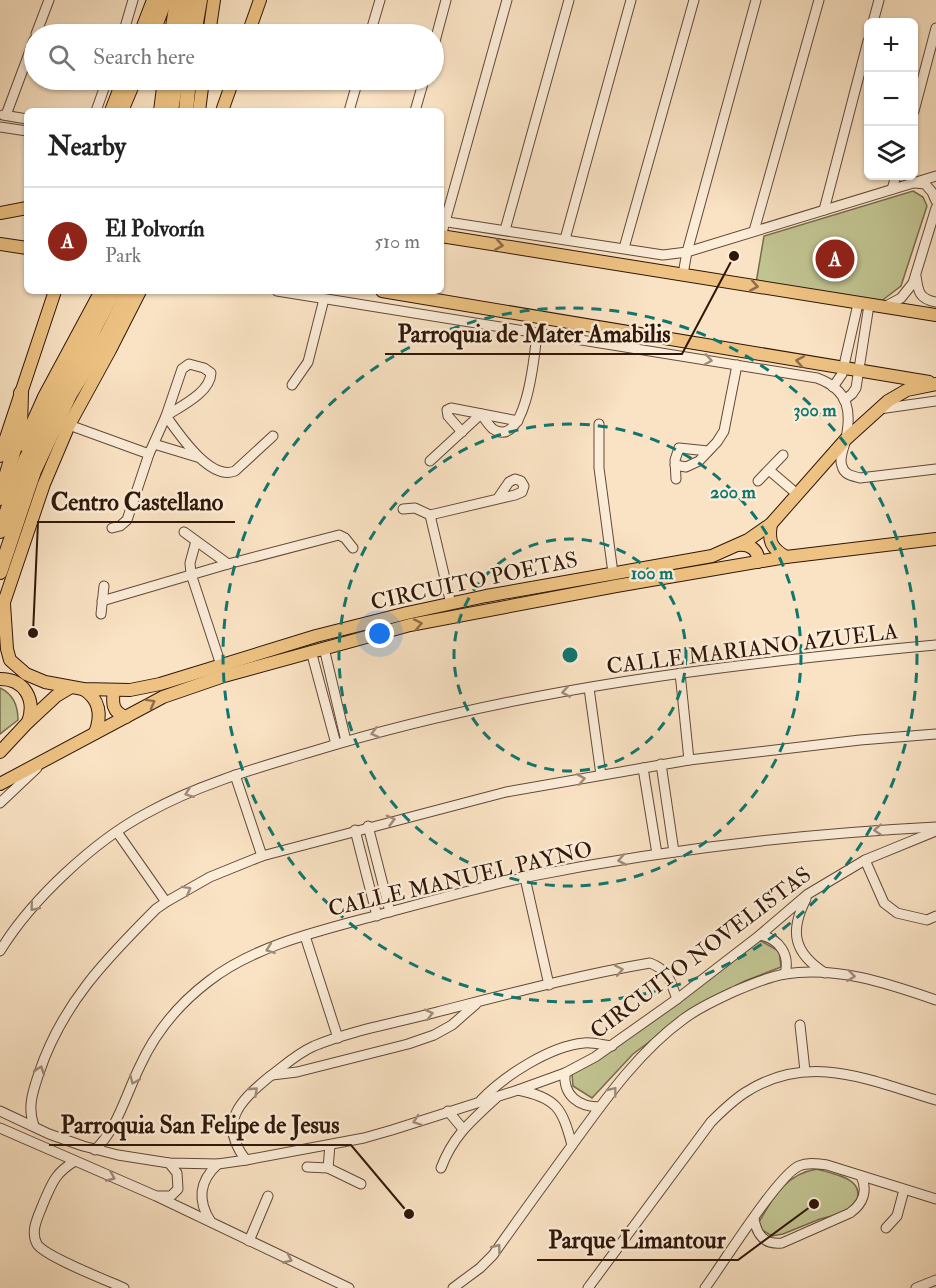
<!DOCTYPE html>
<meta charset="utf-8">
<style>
body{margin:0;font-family:"IM FELL Double Pica",serif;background:#f6f6f6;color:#222}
.controls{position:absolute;right:18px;top:18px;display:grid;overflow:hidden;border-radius:9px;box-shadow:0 2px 4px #0004}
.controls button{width:54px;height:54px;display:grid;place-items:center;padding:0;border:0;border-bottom:2px solid #e0e0e0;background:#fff;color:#222;font:30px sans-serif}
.you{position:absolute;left:380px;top:634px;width:21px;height:21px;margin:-15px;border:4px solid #fff;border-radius:50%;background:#1a73e8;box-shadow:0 0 0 9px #1a73e833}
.badge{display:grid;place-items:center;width:39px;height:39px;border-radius:50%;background:#8f2418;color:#fff;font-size:20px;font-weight:700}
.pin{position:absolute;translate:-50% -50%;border:3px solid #fff;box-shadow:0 2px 6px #0006}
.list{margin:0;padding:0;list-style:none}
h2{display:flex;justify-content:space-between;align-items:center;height:78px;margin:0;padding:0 24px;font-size:26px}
h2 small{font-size:20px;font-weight:400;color:#767676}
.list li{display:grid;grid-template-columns:39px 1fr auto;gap:18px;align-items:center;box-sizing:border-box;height:108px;padding:0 24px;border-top:2px solid #e0e0e0}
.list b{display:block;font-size:22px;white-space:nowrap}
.list p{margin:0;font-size:20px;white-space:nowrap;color:#767676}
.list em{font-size:20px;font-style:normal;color:#767676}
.icon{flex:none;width:33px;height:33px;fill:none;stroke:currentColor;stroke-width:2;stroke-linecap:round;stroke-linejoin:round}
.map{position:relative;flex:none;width:936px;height:1288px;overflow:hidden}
.search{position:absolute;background:#fff;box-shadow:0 2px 4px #0004;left:24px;top:24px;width:420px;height:66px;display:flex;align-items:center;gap:15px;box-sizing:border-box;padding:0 21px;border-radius:33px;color:#767676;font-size:22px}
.panel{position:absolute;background:#fff;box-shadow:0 2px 4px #0004;left:24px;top:108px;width:420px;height:186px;border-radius:9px}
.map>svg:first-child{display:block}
.green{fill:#c1c391;stroke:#786c4d;stroke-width:1.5}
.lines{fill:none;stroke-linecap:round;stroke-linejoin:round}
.minor-casing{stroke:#624938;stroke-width:11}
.major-casing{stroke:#2f1609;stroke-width:14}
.highway-casing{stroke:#2f1609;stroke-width:16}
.minor{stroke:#fcedd9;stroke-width:9}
.major{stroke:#edc282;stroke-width:12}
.highway{stroke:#edc282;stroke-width:14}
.oneway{stroke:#8e6c46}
.oneway2{stroke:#a08c7b}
.ring{fill:none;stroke:#0f766e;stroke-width:3;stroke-dasharray:10 8}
.labels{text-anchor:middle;stroke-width:5;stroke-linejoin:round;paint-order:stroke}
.street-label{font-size:22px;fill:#2f1609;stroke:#fcedd9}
.centre{fill:#0f766e;stroke:#fcedd9;stroke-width:3}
.ring-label{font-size:18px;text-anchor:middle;font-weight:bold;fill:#0f766e;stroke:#fcedd9;stroke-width:5;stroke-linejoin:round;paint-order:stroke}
.leader{fill:none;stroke:#2f1609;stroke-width:2}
.callout-dot{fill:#2f1609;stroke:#fcedd9;stroke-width:2}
.callout-label{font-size:24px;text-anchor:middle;font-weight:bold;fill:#2f1609;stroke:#fcedd9;stroke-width:5;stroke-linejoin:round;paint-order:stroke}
</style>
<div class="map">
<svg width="936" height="1288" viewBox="0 0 936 1288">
<rect width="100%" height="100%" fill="#fae3c4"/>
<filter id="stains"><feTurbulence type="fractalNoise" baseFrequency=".00333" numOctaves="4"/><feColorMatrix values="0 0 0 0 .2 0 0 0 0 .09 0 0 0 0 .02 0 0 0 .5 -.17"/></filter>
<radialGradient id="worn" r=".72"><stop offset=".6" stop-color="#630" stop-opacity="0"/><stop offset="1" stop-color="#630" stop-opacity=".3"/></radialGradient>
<g class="green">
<polygon points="913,191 923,197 927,206 901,286 880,302 756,283 764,236"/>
<path d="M0 688C13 694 18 706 18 720L0 734Z"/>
<polygon points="759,940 779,951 781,967 745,981 700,1004 633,1054 592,1098 573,1086 572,1074 596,1061 729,964"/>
<path d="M817 1169C841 1176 871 1180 852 1211L820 1219 783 1234 772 1236 762 1230 759 1222C774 1196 786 1174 817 1169Z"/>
</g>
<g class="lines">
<defs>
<g id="minor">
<polyline points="873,22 879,0"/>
<polyline points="36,34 49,0"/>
<polyline points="123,34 133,0"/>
<polyline points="370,34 380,0"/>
<polyline points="434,45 446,0"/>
<polyline points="96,111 107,80"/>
<polyline points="349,111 358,80"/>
<polyline points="415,111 424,80"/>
<polyline points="914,111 936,28"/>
<polyline points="3,115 27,119"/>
<polyline points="6,115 34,40"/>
<polyline points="0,127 27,131"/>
<polyline points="915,183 925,184 932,192 936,201"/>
<polyline points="892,189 896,176"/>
<polyline points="824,210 868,41"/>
<polyline points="441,221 663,255 687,252 936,176"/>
<polyline points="505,230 569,0"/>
<polyline points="754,231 819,0"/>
<polyline points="441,236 507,0"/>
<polyline points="565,239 631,0"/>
<polyline points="624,248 694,0"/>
<polyline points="683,274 687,252 756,0"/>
<path d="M916 276C918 291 919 299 936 302"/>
<path d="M277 291 817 378C850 390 852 413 845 443 843 450 839 459 842 466 844 475 853 476 860 478L936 469"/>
<polyline points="884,307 901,298 913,283 936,208"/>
<polyline points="292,385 308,362 324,299"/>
<polyline points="833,387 842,374 858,304"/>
<polyline points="844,400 852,394 856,388 869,305"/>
<polyline points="879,409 936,401"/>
<path d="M166 416C179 434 210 481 235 471L273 436"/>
<polyline points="599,424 599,468 613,573"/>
<polyline points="69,425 149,454"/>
<polyline points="462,432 448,416 447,410 451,408 518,421"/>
<polyline points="154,444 197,457"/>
<path d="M430 461 481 414C485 419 489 426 493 429 527 451 535 350 537 333"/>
<polyline points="675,465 686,467 699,461 717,442 724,431 737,365"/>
<polyline points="769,470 797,494"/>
<polyline points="676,479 675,460 679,448 708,451"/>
<polyline points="758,481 783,455"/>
<polyline points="403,509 415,508 430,515 451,604"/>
<polyline points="430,515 515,495 522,492 524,486 521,481 515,479 509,482 498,498"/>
<path d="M112 528 120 526 127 520 149 454 166 416 182 369 189 364 204 368 211 373C210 393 181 406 166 416"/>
<polyline points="184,532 228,564"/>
<polyline points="196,541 190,563 191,574 221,665"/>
<polyline points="102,601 228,564 339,535 345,538 353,548"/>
<polyline points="101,614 104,586"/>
<polyline points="324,648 346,741"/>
<polyline points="311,651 336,744"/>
<polyline points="680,673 689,760"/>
<polyline points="589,688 601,775"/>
<polyline points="661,764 674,852"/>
<polyline points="643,768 657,854"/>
<polyline points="235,775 262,856"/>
<polyline points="0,803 37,768"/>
<polyline points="368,826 390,912"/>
<polyline points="355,830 377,916"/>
<polyline points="117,832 166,902"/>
<polyline points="865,860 884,903 897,913 927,920 936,916"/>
<polyline points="525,878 549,985"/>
<path d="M806 899C789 932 794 953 825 973"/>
<path d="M760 935C780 939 790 955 785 974"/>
<polyline points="305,936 338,1038"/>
<path d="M0 951C31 900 94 841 147 813 199 784 257 768 314 751 515 689 727 664 936 645"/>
<polyline points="800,1025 805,1071"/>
<path d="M565 1073C563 1095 578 1107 600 1107"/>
<polyline points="272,1075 297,1072 408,1044 434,1035 452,1025 476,1004"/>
<path d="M518 1090C557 1098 562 1108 572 1145"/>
<path d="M481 1100C504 1076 550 1046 584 1043 593 1042 603 1045 612 1046"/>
<polyline points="0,1111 49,1134 83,1146 118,1155 169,1163 218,1164 246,1160 364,1138 392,1130 518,1090 565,1073 595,1057 677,999 760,935 808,894 865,860 936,831"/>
<polyline points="448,1111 463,1129"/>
<path d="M34 1126C27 1107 33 1091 39 1073 62 1004 106 959 156 909L166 902 210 877 262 856 506 792 689 760 860 740 936 734"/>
<polyline points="0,1128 156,1196 349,1288"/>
<path d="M95 1150C118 1128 126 1094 140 1066 155 1033 180 1003 209 981 255 945 323 930 378 915 427 902 477 888 527 877 661 850 799 834 936 827"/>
<path d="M246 1160C217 1123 240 1101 269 1077 284 1066 296 1054 314 1046 353 1030 396 1023 437 1012 508 994 579 975 650 963 670 971 670 981 677 999"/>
<path d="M75 1161C55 1173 52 1183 43 1204 38 1217 30 1231 37 1244 44 1256 108 1281 124 1288"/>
<polyline points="307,1167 328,1168 361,1184"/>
<polyline points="328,1168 330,1145"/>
<path d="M441 1168C453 1136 471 1121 496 1098"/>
<polyline points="158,1196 171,1196 178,1189 177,1173 169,1163"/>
<path d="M754 1219C757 1235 764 1245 782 1243L850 1213C863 1204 868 1191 861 1176"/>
<path d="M211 1222C197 1201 199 1181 218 1164"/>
<polyline points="886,1228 897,1216 904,1190"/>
<polyline points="249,1241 268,1196"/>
<path d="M453 1288 480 1268 493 1255C517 1221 541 1188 565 1155 600 1107 636 1053 685 1018 700 1007 716 1000 733 992 749 985 767 977 785 974 837 966 887 983 936 1000"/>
<path d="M588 1288 711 1122C722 1111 733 1100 746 1092 810 1051 871 1081 936 1100"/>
<path d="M705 1288C722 1265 778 1175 799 1166 808 1162 818 1164 827 1165L936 1199"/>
<polyline points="916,1288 936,1280"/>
</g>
<g id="major">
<polyline points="140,34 153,0"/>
<polyline points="209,34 214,0"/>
<polyline points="248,34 260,0"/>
<polyline points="111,111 123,80"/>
<polyline points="199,111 203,80"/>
<polyline points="222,111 233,80"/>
<polyline points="0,213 27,208"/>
<polyline points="441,236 936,315"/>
<polyline points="0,244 27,248"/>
<polyline points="382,291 929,382"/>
<polyline points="0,456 55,291"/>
<path d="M771 524C768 541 771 548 786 557"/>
<path d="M738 545C749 544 759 549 758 562"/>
<polyline points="4,604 7,649 10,660 26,674 45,682 83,689 130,690 160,684 316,636 407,613 486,596 712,556 748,540 771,524 846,439 888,401 907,390 936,384"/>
<polyline points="1,611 44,484 69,425 110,350 140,291"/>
<path d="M0 679C25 679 36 700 28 722"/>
<path d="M83 689C100 699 102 715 95 733"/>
<path d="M114 690C112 703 112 712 126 717"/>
<polyline points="0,752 28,722 56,696 71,687"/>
<polyline points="0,784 163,697 224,676 410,625 616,586 786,557 936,539"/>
</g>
<g id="highway">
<polyline points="152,34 165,0"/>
<polyline points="172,34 177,0"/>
<polyline points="182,34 188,0"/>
<polyline points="194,34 200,0"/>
<polyline points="121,111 134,80"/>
<polyline points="161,111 165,80"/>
<polyline points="171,111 176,80"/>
<polyline points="186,111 189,80"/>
<polyline points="24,444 45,397 102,291"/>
<polyline points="0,498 20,428 21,393"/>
<polyline points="0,531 25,461 114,291"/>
<polyline points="0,572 34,471 70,394 108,333 129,291"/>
</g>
</defs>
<use href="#minor" class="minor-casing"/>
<use href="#major" class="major-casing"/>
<use href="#highway" class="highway-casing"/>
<use href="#minor" class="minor"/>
<use href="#major" class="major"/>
<use href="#highway" class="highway"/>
</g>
<defs><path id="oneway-chevron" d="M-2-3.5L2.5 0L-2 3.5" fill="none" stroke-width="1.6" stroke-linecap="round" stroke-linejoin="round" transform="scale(1.5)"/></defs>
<g class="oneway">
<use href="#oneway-chevron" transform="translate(499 245) rotate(9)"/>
<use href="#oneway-chevron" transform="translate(754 286) rotate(10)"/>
<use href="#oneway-chevron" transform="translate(800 361) rotate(-170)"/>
<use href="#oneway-chevron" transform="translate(418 624) rotate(-11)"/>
<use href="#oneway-chevron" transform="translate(151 703) rotate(-29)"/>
</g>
<g class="oneway2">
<use href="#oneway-chevron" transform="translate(708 360) rotate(9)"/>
<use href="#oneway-chevron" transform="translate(566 692) rotate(170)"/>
<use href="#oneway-chevron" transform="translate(375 733) rotate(165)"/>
<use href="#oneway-chevron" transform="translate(581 779) rotate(-10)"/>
<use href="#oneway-chevron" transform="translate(189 793) rotate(159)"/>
<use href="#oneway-chevron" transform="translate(391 820) rotate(-15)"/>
<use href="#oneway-chevron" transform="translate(878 830) rotate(177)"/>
<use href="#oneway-chevron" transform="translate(622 860) rotate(170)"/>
<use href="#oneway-chevron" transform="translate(187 890) rotate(-29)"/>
<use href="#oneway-chevron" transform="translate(34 907) rotate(130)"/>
<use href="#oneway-chevron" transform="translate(270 949) rotate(160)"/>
<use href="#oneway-chevron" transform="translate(619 970) rotate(-12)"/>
<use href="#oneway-chevron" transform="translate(851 976) rotate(7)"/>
<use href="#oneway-chevron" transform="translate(429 1014) rotate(-14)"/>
<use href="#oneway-chevron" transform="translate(40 1070) rotate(-71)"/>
<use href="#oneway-chevron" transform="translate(134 1080) rotate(113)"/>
<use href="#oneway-chevron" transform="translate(254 1091) rotate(-43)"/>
<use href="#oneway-chevron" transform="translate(613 1091) rotate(-51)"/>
<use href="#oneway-chevron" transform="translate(417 1121) rotate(161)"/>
<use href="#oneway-chevron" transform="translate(111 1177) rotate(23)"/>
<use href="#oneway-chevron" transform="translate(497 1248) rotate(-53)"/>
<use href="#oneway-chevron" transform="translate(288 1259) rotate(25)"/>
</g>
<g class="ring">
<circle cx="570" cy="655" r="116"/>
<circle cx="570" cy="655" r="231"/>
<circle cx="570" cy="655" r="347"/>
</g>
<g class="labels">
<g class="street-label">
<text transform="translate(474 580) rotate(-12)" y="8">CIRCUITO POETAS</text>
<text transform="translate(752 648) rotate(-7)" y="8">CALLE MARIANO AZUELA</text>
<text transform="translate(460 878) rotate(-13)" y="8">CALLE MANUEL PAYNO</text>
<text transform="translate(700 952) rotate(-37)" y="8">CIRCUITO NOVELISTAS</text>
</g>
</g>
<circle cx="570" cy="655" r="9" class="centre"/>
<g class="ring-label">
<text x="815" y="416">300 m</text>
<text x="733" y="498">200 m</text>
<text x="652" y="579">100 m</text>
</g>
<path class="leader" d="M734 256L682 354H385M33 633L38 522H235M409 1214L351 1145H49M814 1204L738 1260H537"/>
<g class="callout-dot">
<circle cx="734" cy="256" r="6"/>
<circle cx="33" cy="633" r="6"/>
<circle cx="409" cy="1214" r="6"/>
<circle cx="814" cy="1204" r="6"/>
</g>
<g class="callout-label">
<text x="534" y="342">Parroquia de Mater Amabilis</text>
<text x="137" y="510">Centro Castellano</text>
<text x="200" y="1133">Parroquia San Felipe de Jesus</text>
<text x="637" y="1248">Parque Limantour</text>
</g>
<rect width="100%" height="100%" filter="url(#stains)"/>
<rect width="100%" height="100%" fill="url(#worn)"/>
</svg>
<div class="controls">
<button>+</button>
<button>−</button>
<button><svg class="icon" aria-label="layers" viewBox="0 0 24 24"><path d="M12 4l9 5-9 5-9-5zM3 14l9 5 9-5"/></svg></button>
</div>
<div class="you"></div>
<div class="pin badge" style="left:835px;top:259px">A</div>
<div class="search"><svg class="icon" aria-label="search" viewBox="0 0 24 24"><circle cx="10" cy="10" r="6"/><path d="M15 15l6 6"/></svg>Search here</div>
<section class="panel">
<h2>Nearby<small></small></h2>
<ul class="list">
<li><span class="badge">A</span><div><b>El Polvorín</b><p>Park</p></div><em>510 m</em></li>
</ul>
</section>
</div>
